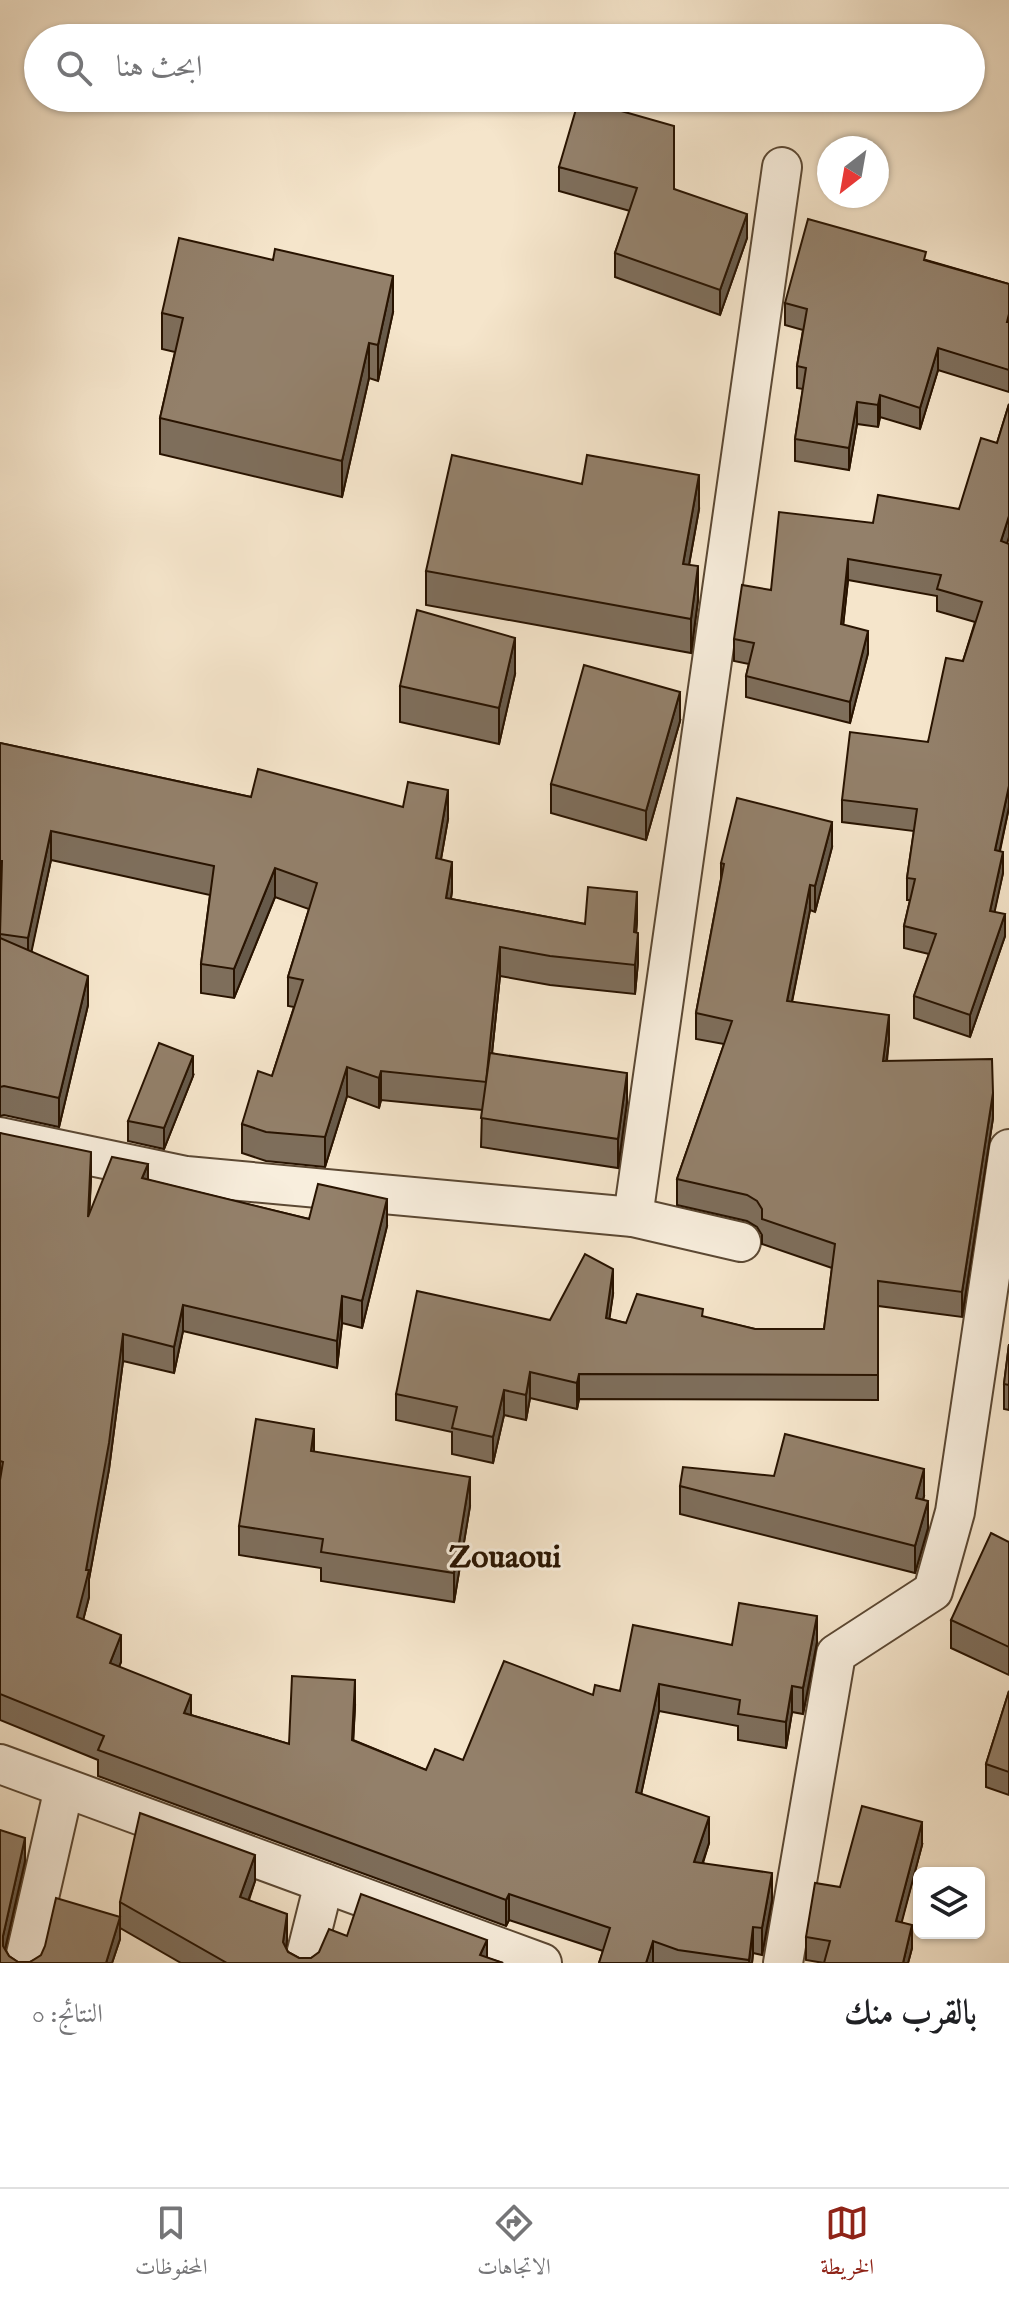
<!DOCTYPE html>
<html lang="ar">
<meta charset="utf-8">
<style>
body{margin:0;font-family:"IM FELL English",Amiri,serif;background:#f2f2f2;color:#202124;direction:rtl}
.controls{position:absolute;right:24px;bottom:24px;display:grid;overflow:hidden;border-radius:12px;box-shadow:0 2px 6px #0004}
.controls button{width:72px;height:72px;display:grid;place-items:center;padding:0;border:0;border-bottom:2px solid #e0e0e0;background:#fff;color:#202124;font:40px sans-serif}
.compass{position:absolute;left:817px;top:136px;width:72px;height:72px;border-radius:50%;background:#fff;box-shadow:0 2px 6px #0004;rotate:211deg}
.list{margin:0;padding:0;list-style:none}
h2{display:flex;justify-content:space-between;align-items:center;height:104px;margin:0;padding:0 32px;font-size:34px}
h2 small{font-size:26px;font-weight:400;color:#757577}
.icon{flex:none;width:44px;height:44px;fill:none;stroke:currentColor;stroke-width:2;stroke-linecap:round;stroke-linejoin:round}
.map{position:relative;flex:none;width:1009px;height:1963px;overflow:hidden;direction:ltr}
.search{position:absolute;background:#fff;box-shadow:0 2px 6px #0004;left:24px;right:24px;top:24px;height:88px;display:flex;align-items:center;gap:20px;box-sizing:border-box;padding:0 28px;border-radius:44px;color:#757577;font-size:30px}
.sheet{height:224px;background:#fff}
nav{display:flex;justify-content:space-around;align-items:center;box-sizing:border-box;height:112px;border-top:2px solid #e0e0e0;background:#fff;font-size:22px;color:#757577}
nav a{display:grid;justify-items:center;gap:4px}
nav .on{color:#8f2418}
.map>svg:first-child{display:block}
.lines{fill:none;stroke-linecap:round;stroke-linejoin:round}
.street-casing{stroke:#5b4833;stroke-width:42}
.street{stroke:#f8eedd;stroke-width:38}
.wall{fill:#7e6e5b;stroke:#281300;stroke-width:2}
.shaded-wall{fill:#675a4a;stroke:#281300;stroke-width:2}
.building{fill:#93806a;stroke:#281300;stroke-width:2}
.labels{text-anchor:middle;stroke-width:6;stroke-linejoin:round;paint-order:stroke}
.quarter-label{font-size:32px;font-weight:bold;fill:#281300;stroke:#f8eedd}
</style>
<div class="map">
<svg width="1009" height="1963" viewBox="0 0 1009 1963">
<rect width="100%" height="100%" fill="#f5e5cb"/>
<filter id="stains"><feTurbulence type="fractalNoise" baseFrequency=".0025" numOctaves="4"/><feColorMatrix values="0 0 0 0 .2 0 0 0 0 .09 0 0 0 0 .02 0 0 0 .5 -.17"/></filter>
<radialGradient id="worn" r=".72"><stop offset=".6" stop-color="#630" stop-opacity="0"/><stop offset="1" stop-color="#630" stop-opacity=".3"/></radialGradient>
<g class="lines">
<defs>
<g id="street">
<polyline points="0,1137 186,1176 633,1217 741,1242"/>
<polyline points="633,1217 782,167"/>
<polyline points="0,1764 542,1963"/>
<polyline points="24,1963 64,1788"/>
<polyline points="304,1963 324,1883"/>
<polyline points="783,1963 836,1654 933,1591 955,1512 1009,1149"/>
</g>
</defs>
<use href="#street" class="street-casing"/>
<use href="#street" class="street"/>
</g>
<g class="wall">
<polygon points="559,167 674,189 747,238 720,315 615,277 615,253 630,211 559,191"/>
<polygon points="926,260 1009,284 1009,392 938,370 920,429 880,417 878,427 857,424 849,470 795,461 795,439 803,389 797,388 797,366 803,330 785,325 785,303"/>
<polygon points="393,312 378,381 369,378 342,497 160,454 160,418 175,352 162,349 162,313"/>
<polygon points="1009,404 1009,537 1007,543 1009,544 1009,807 1000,851 1003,873 994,912 1005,936 970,1037 914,1018 914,996 929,954 904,948 904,926 910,900 907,900 907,878 914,831 842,822 842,800 928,742 963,661 975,622 937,611 937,596 848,580 843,625 868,653 850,723 746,697 746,676 749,664 734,661 734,639 771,590 873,523 959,509 997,443"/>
<polygon points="699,509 689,565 698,600 691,653 426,605 426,571"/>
<polygon points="515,674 499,744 400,722 400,686"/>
<polygon points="680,721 646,840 551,813 551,784"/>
<polygon points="0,743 251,797 448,819 441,859 452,891 451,899 585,924 637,921 636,933 638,962 635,994 550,985 500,976 492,1053 627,1102 618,1168 481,1147 482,1110 381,1100 379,1108 347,1096 325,1167 266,1161 242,1153 242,1124 272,1076 294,1007 288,1006 288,977 309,909 275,897 234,998 201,993 201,964 210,895 51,860 31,951 88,1005 59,1127 4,1115 0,1116"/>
<polygon points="832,847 815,912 810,910 792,1002 889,1040 887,1061 993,1118 962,1317 878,1306 878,1400 579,1399 577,1409 530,1398 526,1420 504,1415 493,1463 452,1454 452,1432 396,1420 396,1394 550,1320 613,1294 609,1319 626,1323 703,1317 755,1329 824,1329 832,1268 762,1244 762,1235 757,1227 747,1221 677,1205 677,1179 724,1044 696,1039 696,1013 721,879 721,863"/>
<polygon points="193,1076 164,1149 128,1141 128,1121"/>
<polygon points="0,1133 91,1179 89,1212 148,1180 309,1219 387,1226 362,1328 342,1323 337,1368 183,1331 174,1373 123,1361 109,1469 89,1579 89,1597 83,1620 121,1662 119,1667 191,1715 289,1744 355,1706 353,1740 426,1770 463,1760 593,1695 620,1691 732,1645 817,1642 803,1714 792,1712 786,1748 738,1740 738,1726 659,1711 641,1794 709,1843 703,1863 772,1900 762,1955 753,1953 752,1963 599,1963 603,1951 509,1920 506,1926 98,1776 98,1760 0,1720"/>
<polygon points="1009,1344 1009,1410 1004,1409 1004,1384"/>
<polygon points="314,1452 470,1506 454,1602 321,1581 321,1568 239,1555 239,1526"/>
<polygon points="680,1486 924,1496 923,1500 928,1528 915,1573 680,1514"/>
<polygon points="1009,1542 1009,1675 951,1648 951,1620"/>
<polygon points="1009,1691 1009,1795 986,1787 986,1764"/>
<polygon points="922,1845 901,1923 912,1948 908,1963 824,1963 806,1960 806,1937 840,1887"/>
<polygon points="25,1861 5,1949 9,1956 18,1962 30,1962 120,1917 120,1902 255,1881 249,1900 287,1940 286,1948 288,1952 299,1958 311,1958 347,1936 487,1958 503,1963 181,1963 120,1928 120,1939 112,1963 0,1963"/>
</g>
<g class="shaded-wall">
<polygon points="747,214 747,238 720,315 720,290"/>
<polygon points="393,276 393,312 378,381 378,345"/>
<polygon points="369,343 369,378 342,497 342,461"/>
<polygon points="938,348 938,370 920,429 920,408"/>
<polygon points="880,395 880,417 878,427 878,405"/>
<polygon points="857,402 857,424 849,470 849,448"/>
<polygon points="699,475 699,509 683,598 683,564"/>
<polygon points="1009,516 1009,537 1001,563 1001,541"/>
<polygon points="848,559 848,580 841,646 841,624"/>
<polygon points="698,566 698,600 691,653 691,619"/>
<polygon points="868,631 868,653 850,723 850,702"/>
<polygon points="515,638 515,674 499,744 499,708"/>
<polygon points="680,692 680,721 646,840 646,811"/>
<polygon points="1009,786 1009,807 995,872 995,850"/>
<polygon points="448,790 448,819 436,887 436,858"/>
<polygon points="832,822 832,847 815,912 815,886"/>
<polygon points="51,831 51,860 28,968 28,938"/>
<polygon points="1003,852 1003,873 990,933 990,911"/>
<polygon points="452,862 452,891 446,927 446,898"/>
<polygon points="275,868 275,897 234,998 234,969"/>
<polygon points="810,885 810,910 787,1026 787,1001"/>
<polygon points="637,892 637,921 634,961 634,932"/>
<polygon points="1005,914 1005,936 970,1037 970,1015"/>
<polygon points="638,933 638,962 635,994 635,965"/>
<polygon points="500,947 500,976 486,1111 486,1082"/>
<polygon points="88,976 88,1005 59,1127 59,1098"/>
<polygon points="889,1015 889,1040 883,1086 883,1061"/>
<polygon points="193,1056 193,1076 164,1149 164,1128"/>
<polygon points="347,1067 347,1096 325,1167 325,1137"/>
<polygon points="381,1071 381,1100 379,1108 379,1078"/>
<polygon points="627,1073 627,1102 618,1168 618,1139"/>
<polygon points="993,1093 993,1118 962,1317 962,1292"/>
<polygon points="91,1152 91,1179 88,1243 88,1217"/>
<polygon points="148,1164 148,1190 142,1178"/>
<polygon points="387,1199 387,1226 362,1328 362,1301"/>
<polygon points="613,1269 613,1294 606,1343 606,1318"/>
<polygon points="342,1296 342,1323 337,1368 337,1341"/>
<polygon points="183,1305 183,1331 174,1373 174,1347"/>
<polygon points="123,1334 123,1361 109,1469 89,1579 89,1597 77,1644 77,1617 86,1570"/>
<polygon points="530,1372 530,1398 526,1420 526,1395"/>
<polygon points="579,1374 579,1399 577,1409 577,1383"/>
<polygon points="504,1390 504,1415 493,1463 493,1437"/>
<polygon points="314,1429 314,1458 311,1451"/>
<polygon points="924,1469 924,1496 916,1525 916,1498"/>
<polygon points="470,1477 470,1506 454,1602 454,1573"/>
<polygon points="928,1501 928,1528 915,1573 915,1546"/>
<polygon points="817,1616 817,1642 803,1714 803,1688"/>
<polygon points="121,1635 121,1662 110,1689 110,1663"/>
<polygon points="355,1680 355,1706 352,1766 352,1740"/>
<polygon points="659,1684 659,1711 636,1818 636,1792"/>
<polygon points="792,1686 792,1712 786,1748 786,1722"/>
<polygon points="191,1695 191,1721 184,1713"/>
<polygon points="709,1817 709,1843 694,1888 694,1862"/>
<polygon points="922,1822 922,1845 896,1944 896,1921"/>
<polygon points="25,1838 25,1861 3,1958 3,1936"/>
<polygon points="255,1855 255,1881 240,1923 240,1897"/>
<polygon points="772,1873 772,1900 762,1955 762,1928"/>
<polygon points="509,1894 509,1920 506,1926 506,1900"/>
<polygon points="287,1914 287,1940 284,1963 283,1942"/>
<polygon points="120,1917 120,1939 112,1963 106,1963"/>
<polygon points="912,1925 912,1948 908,1963 903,1963"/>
<polygon points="753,1927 753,1953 752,1963 749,1963"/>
<polygon points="487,1940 487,1963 480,1955"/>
<polygon points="653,1941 653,1963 646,1963"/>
</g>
<g class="building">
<polygon points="579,99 674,126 674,189 747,214 720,290 615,253 637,188 559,167"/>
<polygon points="808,219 926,252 924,260 1009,284 1009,314 1007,322 1009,322 1009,370 938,348 920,408 880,395 878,405 857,402 849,448 795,439 806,368 797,366 807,309 785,303"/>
<polygon points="179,238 273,260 275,249 393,276 378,345 369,343 342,461 160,418 183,318 162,313"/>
<polygon points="1009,404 1009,516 1001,541 1009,544 1009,786 995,850 1003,852 990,911 1005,914 970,1015 914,996 936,934 904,926 915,879 907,878 917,809 842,800 850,732 928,742 946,658 963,661 982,602 937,589 941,575 848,559 841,624 868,631 850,702 746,676 754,643 734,639 742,585 771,590 779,512 873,523 878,495 959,509 981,438 997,443"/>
<polygon points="452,455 582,484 587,455 699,475 683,564 698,566 691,619 426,571"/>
<polygon points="417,610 515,638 499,708 400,686"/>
<polygon points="584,665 680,692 646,811 551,784"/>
<polygon points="0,743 251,797 258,769 403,807 408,782 448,790 436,858 452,862 446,898 585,924 588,887 637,892 634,932 638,933 635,965 550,956 500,947 486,1082 381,1071 379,1078 347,1067 325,1137 266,1132 242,1124 258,1071 272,1076 303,980 288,977 317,883 275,868 234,969 201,964 214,866 51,831 28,938 0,934 2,861 0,861"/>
<polygon points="737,798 832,822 815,886 810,885 787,1001 889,1015 883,1061 992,1059 993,1093 962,1292 878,1281 878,1375 579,1374 577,1383 530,1372 526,1395 504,1390 493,1437 452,1428 457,1407 396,1394 417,1291 550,1320 585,1254 613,1269 606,1318 626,1323 637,1294 703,1309 702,1316 755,1329 824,1329 835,1244 762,1219 762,1209 757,1201 747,1195 677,1179 732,1021 696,1013 724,864 721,863"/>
<polygon points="0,938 88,976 59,1098 4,1086 0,1087"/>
<polygon points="159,1043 193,1056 164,1128 128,1121"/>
<polygon points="490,1053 627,1073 618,1139 481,1118"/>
<polygon points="0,1133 91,1152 88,1217 112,1157 148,1164 142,1178 309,1219 318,1184 387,1199 362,1301 342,1296 337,1341 183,1305 174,1347 123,1334 109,1443 86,1570 89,1570 77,1617 121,1635 110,1663 191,1695 184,1713 289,1744 292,1676 355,1680 352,1740 426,1770 435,1749 463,1760 504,1661 593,1695 595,1685 620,1691 633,1625 732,1645 739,1603 817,1616 803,1688 792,1686 786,1722 738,1714 740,1700 659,1684 636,1792 709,1817 694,1862 772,1873 762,1928 753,1927 749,1960 678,1950 653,1941 646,1963 599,1963 610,1928 509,1894 506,1900 98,1750 104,1736 0,1694 0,1480 3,1462 0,1461"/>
<polygon points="1009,1344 1009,1385 1004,1384"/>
<polygon points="256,1419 314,1429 311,1451 470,1477 454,1573 321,1552 323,1539 239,1526"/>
<polygon points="785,1434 924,1469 916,1498 928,1501 915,1546 680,1486 683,1467 774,1476"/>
<polygon points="991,1533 1009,1542 1009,1647 951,1620"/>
<polygon points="1009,1691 1009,1772 986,1764"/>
<polygon points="862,1806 922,1822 896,1921 912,1925 903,1963 824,1963 830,1941 806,1937 815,1883 840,1887"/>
<polygon points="140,1813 255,1855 240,1897 287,1914 283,1942 288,1952 299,1958 311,1958 319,1952 329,1929 347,1936 361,1894 487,1940 480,1955 503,1963 227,1963 120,1902"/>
<polygon points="0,1830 25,1838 3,1936 3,1946 9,1956 18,1962 30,1962 41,1955 45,1946 56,1898 120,1917 106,1963 0,1963"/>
</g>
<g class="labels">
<g class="quarter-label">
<text x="505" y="1567">Zouaoui</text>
</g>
</g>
<rect width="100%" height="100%" filter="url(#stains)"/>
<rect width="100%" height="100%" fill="url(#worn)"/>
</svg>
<div class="controls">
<button><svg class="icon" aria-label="layers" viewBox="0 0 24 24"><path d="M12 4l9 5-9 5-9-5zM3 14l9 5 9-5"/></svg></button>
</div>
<svg class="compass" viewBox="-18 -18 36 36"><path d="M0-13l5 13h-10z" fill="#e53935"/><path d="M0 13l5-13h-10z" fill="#757577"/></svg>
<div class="search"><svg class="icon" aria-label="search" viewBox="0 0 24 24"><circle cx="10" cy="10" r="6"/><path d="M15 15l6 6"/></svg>ابحث هنا</div>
</div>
<section class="sheet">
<h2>بالقرب منك<small>النتائج: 0</small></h2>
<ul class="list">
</ul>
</section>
<nav>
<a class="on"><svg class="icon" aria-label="map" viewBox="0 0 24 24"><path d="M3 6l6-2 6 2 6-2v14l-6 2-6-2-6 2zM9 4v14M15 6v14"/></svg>الخريطة</a>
<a><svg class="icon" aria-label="directions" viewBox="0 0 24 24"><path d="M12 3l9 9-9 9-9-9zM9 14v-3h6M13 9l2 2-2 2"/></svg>الاتجاهات</a>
<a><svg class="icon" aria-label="saved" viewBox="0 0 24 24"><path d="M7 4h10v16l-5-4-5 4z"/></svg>المحفوظات</a>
</nav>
